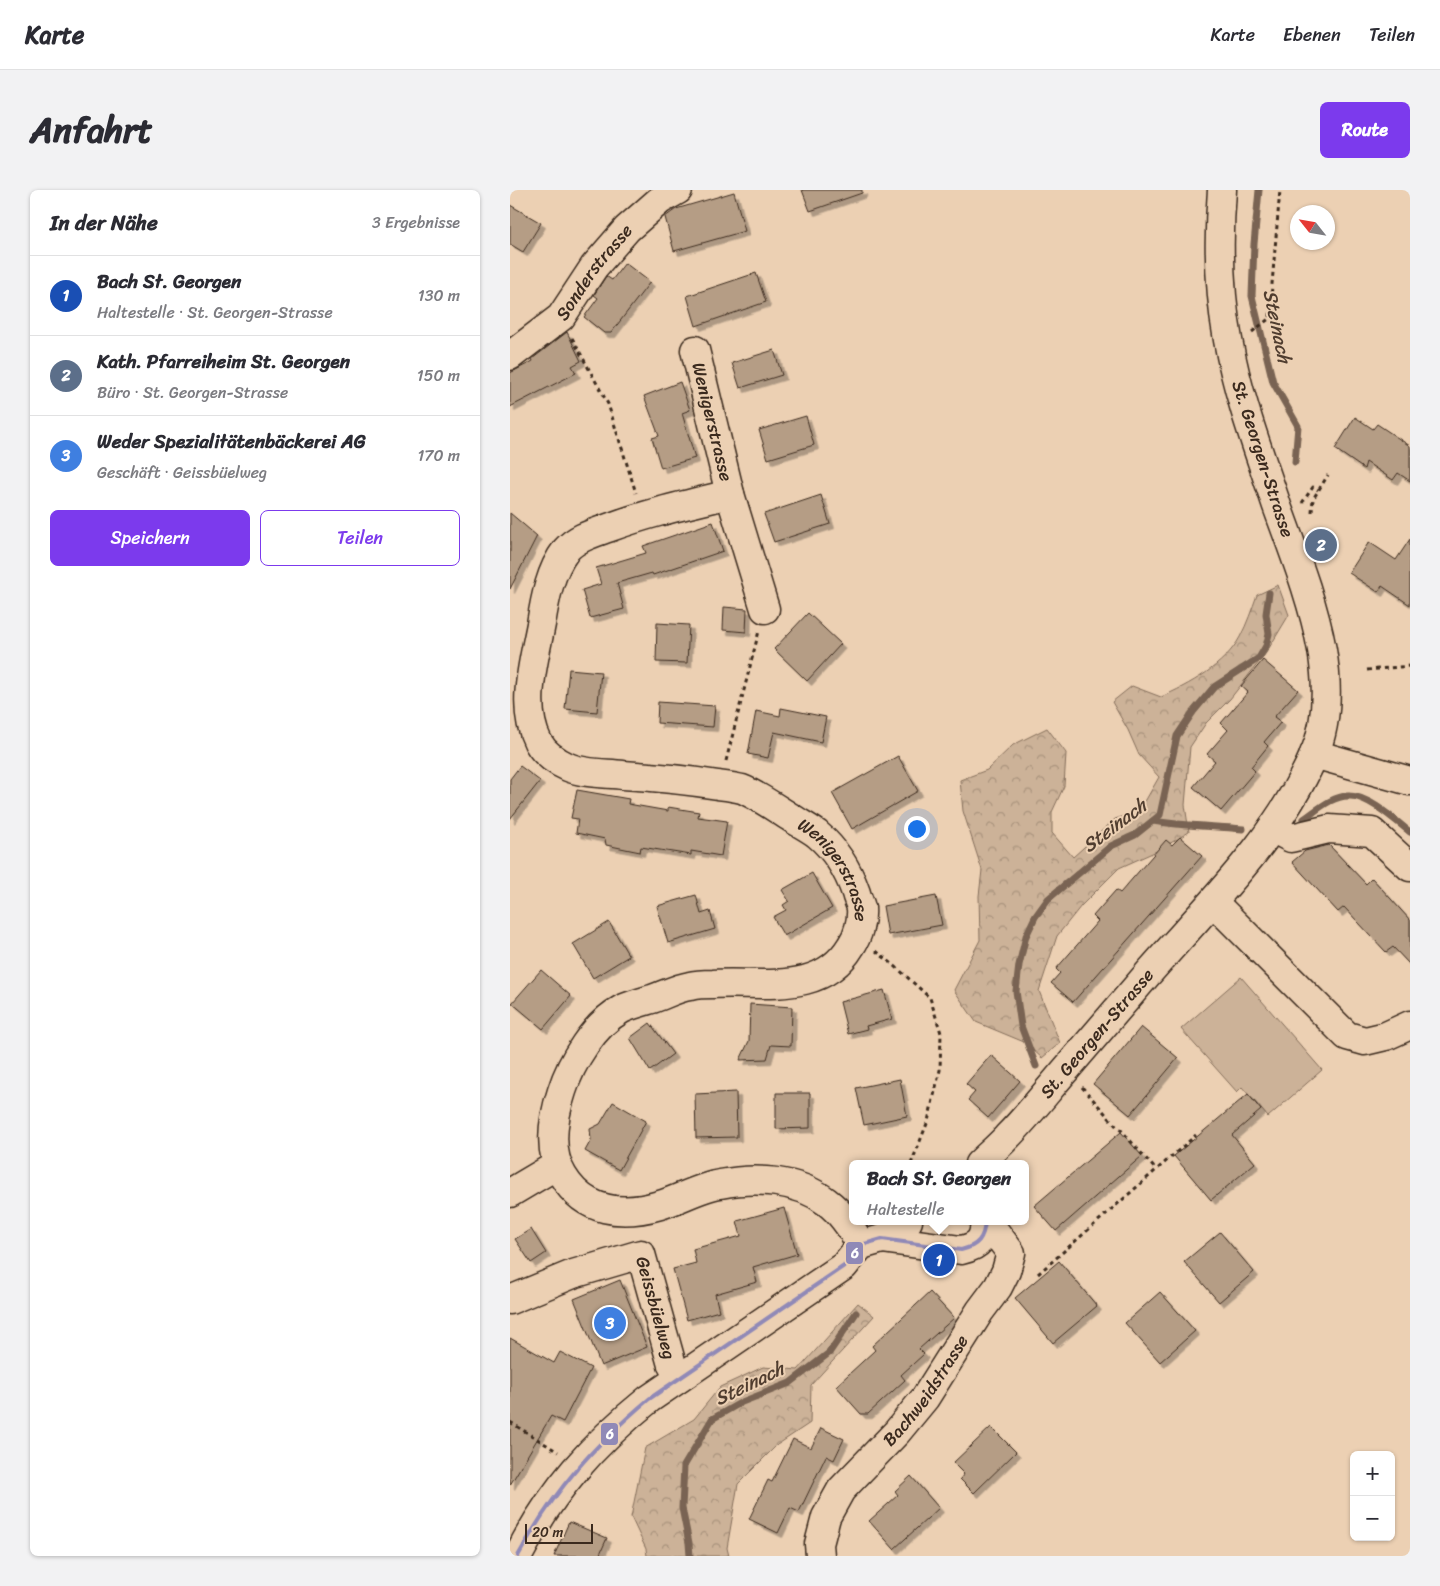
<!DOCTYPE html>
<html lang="de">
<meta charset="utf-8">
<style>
body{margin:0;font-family:Sriracha,sans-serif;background:#f2f2f3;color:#2b2b33}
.controls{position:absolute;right:15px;bottom:15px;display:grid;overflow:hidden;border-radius:8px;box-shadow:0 1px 4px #0004}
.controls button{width:45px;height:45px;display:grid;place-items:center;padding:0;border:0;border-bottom:1px solid #e1e1e2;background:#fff;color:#2b2b33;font:25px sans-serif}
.compass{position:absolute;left:780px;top:15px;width:45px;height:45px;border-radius:50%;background:#fff;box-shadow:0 1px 4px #0004;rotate:301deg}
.scale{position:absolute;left:15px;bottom:12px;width:68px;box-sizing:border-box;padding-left:5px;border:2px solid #3b2a1e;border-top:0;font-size:14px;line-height:18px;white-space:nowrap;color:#3b2a1e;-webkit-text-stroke:4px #ecd0b3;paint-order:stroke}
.you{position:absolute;left:406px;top:638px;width:18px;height:18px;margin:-12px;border:4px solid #fff;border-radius:50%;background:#1a73e8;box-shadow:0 0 0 8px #1a73e833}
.badge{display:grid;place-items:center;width:32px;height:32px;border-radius:50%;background:#7c3aed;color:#fff;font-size:16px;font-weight:700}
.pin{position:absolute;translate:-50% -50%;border:2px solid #fff;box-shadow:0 1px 5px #0006}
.popup{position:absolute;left:339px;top:970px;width:180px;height:65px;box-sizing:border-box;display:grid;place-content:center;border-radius:8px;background:#fff;filter:drop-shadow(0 1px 4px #0005);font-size:16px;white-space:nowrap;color:#7c7c81}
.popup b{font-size:19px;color:#2b2b33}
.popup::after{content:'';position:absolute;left:50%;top:100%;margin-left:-10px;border:10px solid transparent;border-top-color:#fff}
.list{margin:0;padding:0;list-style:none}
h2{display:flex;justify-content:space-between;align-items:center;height:65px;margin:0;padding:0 20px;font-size:21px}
h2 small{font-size:16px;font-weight:400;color:#7c7c81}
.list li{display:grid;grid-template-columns:32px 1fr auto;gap:15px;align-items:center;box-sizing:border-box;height:80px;padding:0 20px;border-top:1px solid #e1e1e2}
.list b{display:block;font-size:19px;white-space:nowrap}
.list p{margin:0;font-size:16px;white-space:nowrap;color:#7c7c81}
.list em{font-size:16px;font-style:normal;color:#7c7c81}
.actions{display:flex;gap:10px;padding:15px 20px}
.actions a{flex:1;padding:11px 0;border:1px solid #7c3aed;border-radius:8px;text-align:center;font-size:18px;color:#7c3aed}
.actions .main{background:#7c3aed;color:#fff}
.map{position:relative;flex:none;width:900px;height:1366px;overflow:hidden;border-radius:8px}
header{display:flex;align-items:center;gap:30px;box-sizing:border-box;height:70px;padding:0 25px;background:#fff;border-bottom:1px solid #e1e1e2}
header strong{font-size:24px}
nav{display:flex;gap:28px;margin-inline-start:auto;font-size:18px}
.intro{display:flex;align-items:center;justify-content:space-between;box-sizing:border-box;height:120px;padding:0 30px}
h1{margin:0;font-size:35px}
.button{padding:12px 22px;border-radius:8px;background:#7c3aed;color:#fff;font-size:18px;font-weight:700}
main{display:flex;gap:30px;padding:0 30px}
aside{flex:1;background:#fff;border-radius:8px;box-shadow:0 1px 4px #0004}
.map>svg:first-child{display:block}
.grass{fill:#ccb298;stroke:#846e5b}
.forest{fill:url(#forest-crowns);stroke:#846e5b}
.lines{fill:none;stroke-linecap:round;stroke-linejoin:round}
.stream{stroke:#796452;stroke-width:7}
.building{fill:#b59d85;stroke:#3b2a1e;filter:url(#shadow)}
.minor-casing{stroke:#3b2a1e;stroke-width:31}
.path{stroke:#3b2a1e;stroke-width:3;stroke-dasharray:4 4;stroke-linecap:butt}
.minor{stroke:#ecd0b3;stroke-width:28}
.bus-1-casing{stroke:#ecd0b3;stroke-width:8}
.bus-1{stroke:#9089b7;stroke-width:4}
.labels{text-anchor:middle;stroke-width:4;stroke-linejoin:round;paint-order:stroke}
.street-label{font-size:18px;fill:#3b2a1e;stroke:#ecd0b3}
.water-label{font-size:19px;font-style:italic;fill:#503d2f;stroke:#ecd0b3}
.line-badge{stroke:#ecd0b3;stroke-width:2}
.badge-label{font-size:14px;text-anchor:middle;font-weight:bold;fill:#fff}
</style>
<header>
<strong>Karte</strong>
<nav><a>Karte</a><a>Ebenen</a><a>Teilen</a></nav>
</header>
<div class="intro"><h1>Anfahrt</h1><a class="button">Route</a></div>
<main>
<aside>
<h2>In der Nähe<small>3 Ergebnisse</small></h2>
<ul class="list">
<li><span class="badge" style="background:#1a4fb4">1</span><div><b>Bach St. Georgen</b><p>Haltestelle · St. Georgen-Strasse</p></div><em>130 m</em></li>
<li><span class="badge" style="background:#5c6f8a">2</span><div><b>Kath. Pfarreiheim St. Georgen</b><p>Büro · St. Georgen-Strasse</p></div><em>150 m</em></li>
<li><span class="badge" style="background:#3f7fe0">3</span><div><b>Weder Spezialitätenbäckerei AG</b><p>Geschäft · Geissbüelweg</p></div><em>170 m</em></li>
</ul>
<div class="actions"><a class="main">Speichern</a><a>Teilen</a></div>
</aside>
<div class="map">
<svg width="900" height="1366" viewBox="0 0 900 1366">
<defs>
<pattern id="forest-crowns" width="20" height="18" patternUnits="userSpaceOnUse" patternTransform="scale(1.25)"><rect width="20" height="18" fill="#ccb298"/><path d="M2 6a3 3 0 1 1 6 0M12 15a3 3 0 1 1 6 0" fill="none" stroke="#a7917b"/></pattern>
<filter id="shadow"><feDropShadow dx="4.5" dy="4.5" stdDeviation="0" flood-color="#0004"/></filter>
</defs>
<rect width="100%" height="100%" fill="#ecd0b3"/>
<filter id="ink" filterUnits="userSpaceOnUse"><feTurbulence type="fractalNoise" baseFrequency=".02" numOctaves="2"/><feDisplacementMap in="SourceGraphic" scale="10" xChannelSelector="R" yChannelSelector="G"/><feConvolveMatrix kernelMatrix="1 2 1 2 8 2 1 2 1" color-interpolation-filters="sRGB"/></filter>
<g filter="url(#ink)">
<polygon class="grass" points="731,787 812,880 758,927 732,897 727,902 671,839"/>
<g class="forest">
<path d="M768 395 779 425 756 463 720 509 696 533 680 557 675 615 679 642 649 660 609 678 571 716 547 746 529 801 550 853 532 868 514 852 466 832 444 800 470 750 469 706 472 680 453 621 450 590 477 580 503 555 537 538 556 563 554 596 542 622V643L563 667 605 629 629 622 649 587 629 565 618 540 602 512 622 496 651 507C679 495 715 475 730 447 737 434 742 419 747 405Z"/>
<polygon points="348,1113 364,1126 301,1195 300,1233 267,1255 228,1294 217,1358 219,1366 137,1366 136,1359 121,1327 135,1258 184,1229 210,1197 253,1177 288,1180"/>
</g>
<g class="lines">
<g class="stream">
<polyline points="749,0 744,54 742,106 763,192 788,236 785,272"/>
<path d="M794 629C807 620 823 605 840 606 859 606 886 631 900 642"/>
<path d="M643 631C673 636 703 636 733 639"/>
<polyline points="526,876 511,836 506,801 509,775 516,746 525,727 538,709 601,656 625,645 650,625 667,546 683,522 704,497 749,468 756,456 759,444 756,424 759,403"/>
<polyline points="180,1366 179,1353 172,1318 174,1276 202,1229 232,1212 280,1193 319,1163 346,1123"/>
</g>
</g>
<g class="building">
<polygon points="292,0 352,0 352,3 300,21"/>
<polygon points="224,2 235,41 164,61 155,27 166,19"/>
<polygon points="0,15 31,33 13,62 0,54"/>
<polygon points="115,73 140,92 101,143 94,143 74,127 88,108 84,105 96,86 102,90"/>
<polygon points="246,83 256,112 186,136 177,106"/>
<polygon points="57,142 71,171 62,176 66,183 0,217 0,183 23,171 22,169"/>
<polygon points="264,160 272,185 230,198 222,173"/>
<polygon points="170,192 180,220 172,223 185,268 151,278 142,248 149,246 134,206"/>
<polygon points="296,226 304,255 258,269 249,240"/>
<polygon points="845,227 863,239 867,234 900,256 900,291 888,283 883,290 856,272 854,279 825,259"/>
<polygon points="311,305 320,334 264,352 254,324"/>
<polygon points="0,323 27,346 0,399"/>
<polygon points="203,332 213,361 143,385 142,383 107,393 114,419 80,428 72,400 91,394 86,378 136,363 133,356"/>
<polygon points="900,349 900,415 872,396 868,402 839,383 859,352 886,370"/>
<polygon points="214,417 237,419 236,442 213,440"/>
<polygon points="298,423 331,454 297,491 264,459"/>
<polygon points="147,433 179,435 177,473 146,472"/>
<polygon points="753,470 788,500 764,527 771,532 754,552 758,556 741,577 745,581 711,621 683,597 705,571 697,564 718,540 711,533 738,502 731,496"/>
<polygon points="59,479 91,482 87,522 55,519"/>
<polygon points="148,512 205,516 203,537 147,533"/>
<polygon points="271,518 316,527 311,552 264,542 258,568 238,564 246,521 270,526"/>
<polygon points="388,566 408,601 342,639 322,603"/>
<polygon points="10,576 30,591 0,629 0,589"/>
<polygon points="67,600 119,609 118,614 158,621 158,617 189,622 188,627 217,631 211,666 181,661 181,665 131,657 130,662 96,655 95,649 66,643 68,629 61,628"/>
<polygon points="670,647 692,666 563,812 541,793 550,783 546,779 588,731 583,726 606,700 610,703 656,650 662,655"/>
<polygon points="819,655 856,694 862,688 900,730 900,775 883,757 876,762 834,717 828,722 782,672 795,661"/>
<polygon points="302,683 322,718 274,746 263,727 276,720 273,715 279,711 272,700"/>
<polygon points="186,705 191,724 200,721 205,739 158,753 147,716"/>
<polygon points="426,706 432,735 378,745 373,716"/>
<polygon points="99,732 119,766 83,788 63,754"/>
<polygon points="31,780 61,806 33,839 2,813"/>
<polygon points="374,800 382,829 356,836 357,839 338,844 330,812"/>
<polygon points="240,814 282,817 281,856 261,855 257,869 230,870 239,851"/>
<polygon points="140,833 163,864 140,881 120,848"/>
<polygon points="631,837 668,868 620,925 583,894"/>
<polygon points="481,865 510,891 478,928 458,910 465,902 456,894"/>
<polygon points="390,889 397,926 354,935 346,898"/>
<polygon points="226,902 227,947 186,948 185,904"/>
<polygon points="266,903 300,903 300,938 266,939"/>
<polygon points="738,904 751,920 722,945 745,973 701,1010 664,966"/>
<polygon points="103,912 136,931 109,980 75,961 81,950 80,939 90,934"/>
<polygon points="611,942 632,966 546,1041 524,1016"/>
<polygon points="274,1018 287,1064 243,1077 247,1092 205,1104 209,1121 177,1130 163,1079 186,1073 183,1059 231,1046 227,1031"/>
<polygon points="21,1039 36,1063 21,1073 5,1049"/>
<polygon points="710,1042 744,1082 709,1112 674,1072"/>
<polygon points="549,1071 587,1116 543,1153 505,1108"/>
<polygon points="110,1090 137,1157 91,1176 64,1109"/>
<polygon points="420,1102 444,1128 409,1159 414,1164 391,1185 395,1190 358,1224 351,1224 326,1196 365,1160 362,1156"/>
<polygon points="650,1102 685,1141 650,1172 615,1133"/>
<polygon points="0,1148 44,1173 50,1162 81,1178 53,1232 41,1226 0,1295"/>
<polygon points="481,1237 506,1262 464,1303 450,1289 454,1284 443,1273"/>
<polygon points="311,1238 334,1249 324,1270 316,1266 289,1322 280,1318 268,1343 239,1329 258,1290 262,1292 283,1249 301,1258"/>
<polygon points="401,1286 429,1318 384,1359 359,1331 388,1305 385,1301"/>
<polygon points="59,1332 97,1348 89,1366 44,1366"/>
</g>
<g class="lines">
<defs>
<g id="minor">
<path id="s1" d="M185 160 220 304C179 314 138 323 98 338 84 343 66 348 56 360 40 381 35 409 31 434 24 471 10 517 28 552 34 563 47 572 58 577 75 584 95 583 113 585 145 587 177 590 208 595 216 596 225 597 232 599 245 604 267 619 280 627 289 633 299 638 307 644 326 660 338 680 346 703 347 708 350 713 351 718 352 731 348 746 341 756 311 806 253 791 203 794 196 794 187 794 180 796 167 798 154 805 142 809 132 812 121 815 112 819 84 834 61 872 52 901 43 928 37 960 53 986 75 1023 112 1026 150 1015 170 1009 190 997 210 994 245 987 288 989 317 1012 332 1023 342 1039 351 1055"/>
<path id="s2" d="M0 166 51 127 84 77 117 39 150 10 168 0"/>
<polyline points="220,304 255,419"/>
<polyline points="804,564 900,591"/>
<polyline points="762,638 781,648 819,639 862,642 900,677"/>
<polyline points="703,712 837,846 855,851 876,846 900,835"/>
<path id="s3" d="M469 974C478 965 488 957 497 947 517 927 534 905 552 884 580 851 608 819 636 786 696 717 767 650 804 565 818 532 818 495 812 460 803 411 784 363 767 316 749 262 728 207 718 150 709 101 708 49 712 0"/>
<polyline points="0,1003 47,975"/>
<path d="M372 1049 451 1060C470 1056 474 1049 475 1031"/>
<path id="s4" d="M0 1110 63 1084 131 1064 162 1175 169 1188"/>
<path d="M8 1366C41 1301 82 1255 139 1209L334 1076 351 1055 372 1049 398 1031"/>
<path id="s5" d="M310 1366 309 1354 316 1327 331 1300 387 1242 415 1208 470 1121 488 1097 496 1081 501 1063 477 1031"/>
</g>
</defs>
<use href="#minor" class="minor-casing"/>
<g class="path">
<polyline points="742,142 760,128 762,94 770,0"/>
<polyline points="62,148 98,214 126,303"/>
<polyline points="792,313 803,297 808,300"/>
<polyline points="802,322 803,309 818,285"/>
<polyline points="857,480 900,476"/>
<polyline points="216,571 249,441"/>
<polyline points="366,761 385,776 420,808 431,843 430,880 418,931 401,974"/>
<polyline points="572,897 607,937 612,941 646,980"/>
<polyline points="528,1084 686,945"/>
<polyline points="0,1232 48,1262"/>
</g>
<use href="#minor" class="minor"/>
<defs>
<path id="bus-1" d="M8 1366C44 1300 82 1257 139 1209L334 1076 351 1055 372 1049 451 1060C468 1056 474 1048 475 1031"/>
</defs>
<use href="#bus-1" class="bus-1-casing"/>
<use href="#bus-1" class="bus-1"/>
</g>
</g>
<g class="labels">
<g class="street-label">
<text dy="6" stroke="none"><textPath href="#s2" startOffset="120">Sonderstrasse</textPath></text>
<text dy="6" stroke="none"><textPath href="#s1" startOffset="74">Wenigerstrasse</textPath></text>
<text transform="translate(753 269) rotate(72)" y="6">St. Georgen-Strasse</text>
<text dy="6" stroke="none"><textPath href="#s1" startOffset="865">Wenigerstrasse</textPath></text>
<text dy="6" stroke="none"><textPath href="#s3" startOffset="176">St. Georgen-Strasse</textPath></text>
<text dy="6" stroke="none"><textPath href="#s4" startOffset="195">Geissbüelweg</textPath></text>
<text dy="6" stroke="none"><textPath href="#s5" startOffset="202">Bachweidstrasse</textPath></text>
</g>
<g class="water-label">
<text transform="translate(768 136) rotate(78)" y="7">Steinach</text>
<text transform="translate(604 635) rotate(-37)" y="7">Steinach</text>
<text transform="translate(239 1193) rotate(-26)" y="7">Steinach</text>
</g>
</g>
<g class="line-badge">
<rect x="335" y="1051" width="19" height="24" rx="5" fill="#9089b7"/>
<rect x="90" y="1232" width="19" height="24" rx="5" fill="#9089b7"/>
</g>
<g class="badge-label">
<text x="345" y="1068">6</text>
<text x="100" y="1249">6</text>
</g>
</svg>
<div class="controls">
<button>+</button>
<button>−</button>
</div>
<svg class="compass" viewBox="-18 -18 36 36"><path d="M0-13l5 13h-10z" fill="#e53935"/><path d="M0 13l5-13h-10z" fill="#7c7c81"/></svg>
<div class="scale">20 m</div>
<div class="you"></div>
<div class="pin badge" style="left:429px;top:1070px;background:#1a4fb4">1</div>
<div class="popup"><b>Bach St. Georgen</b>Haltestelle</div>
<div class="pin badge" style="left:811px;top:355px;background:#5c6f8a">2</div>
<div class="pin badge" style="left:100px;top:1133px;background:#3f7fe0">3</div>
</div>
</main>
